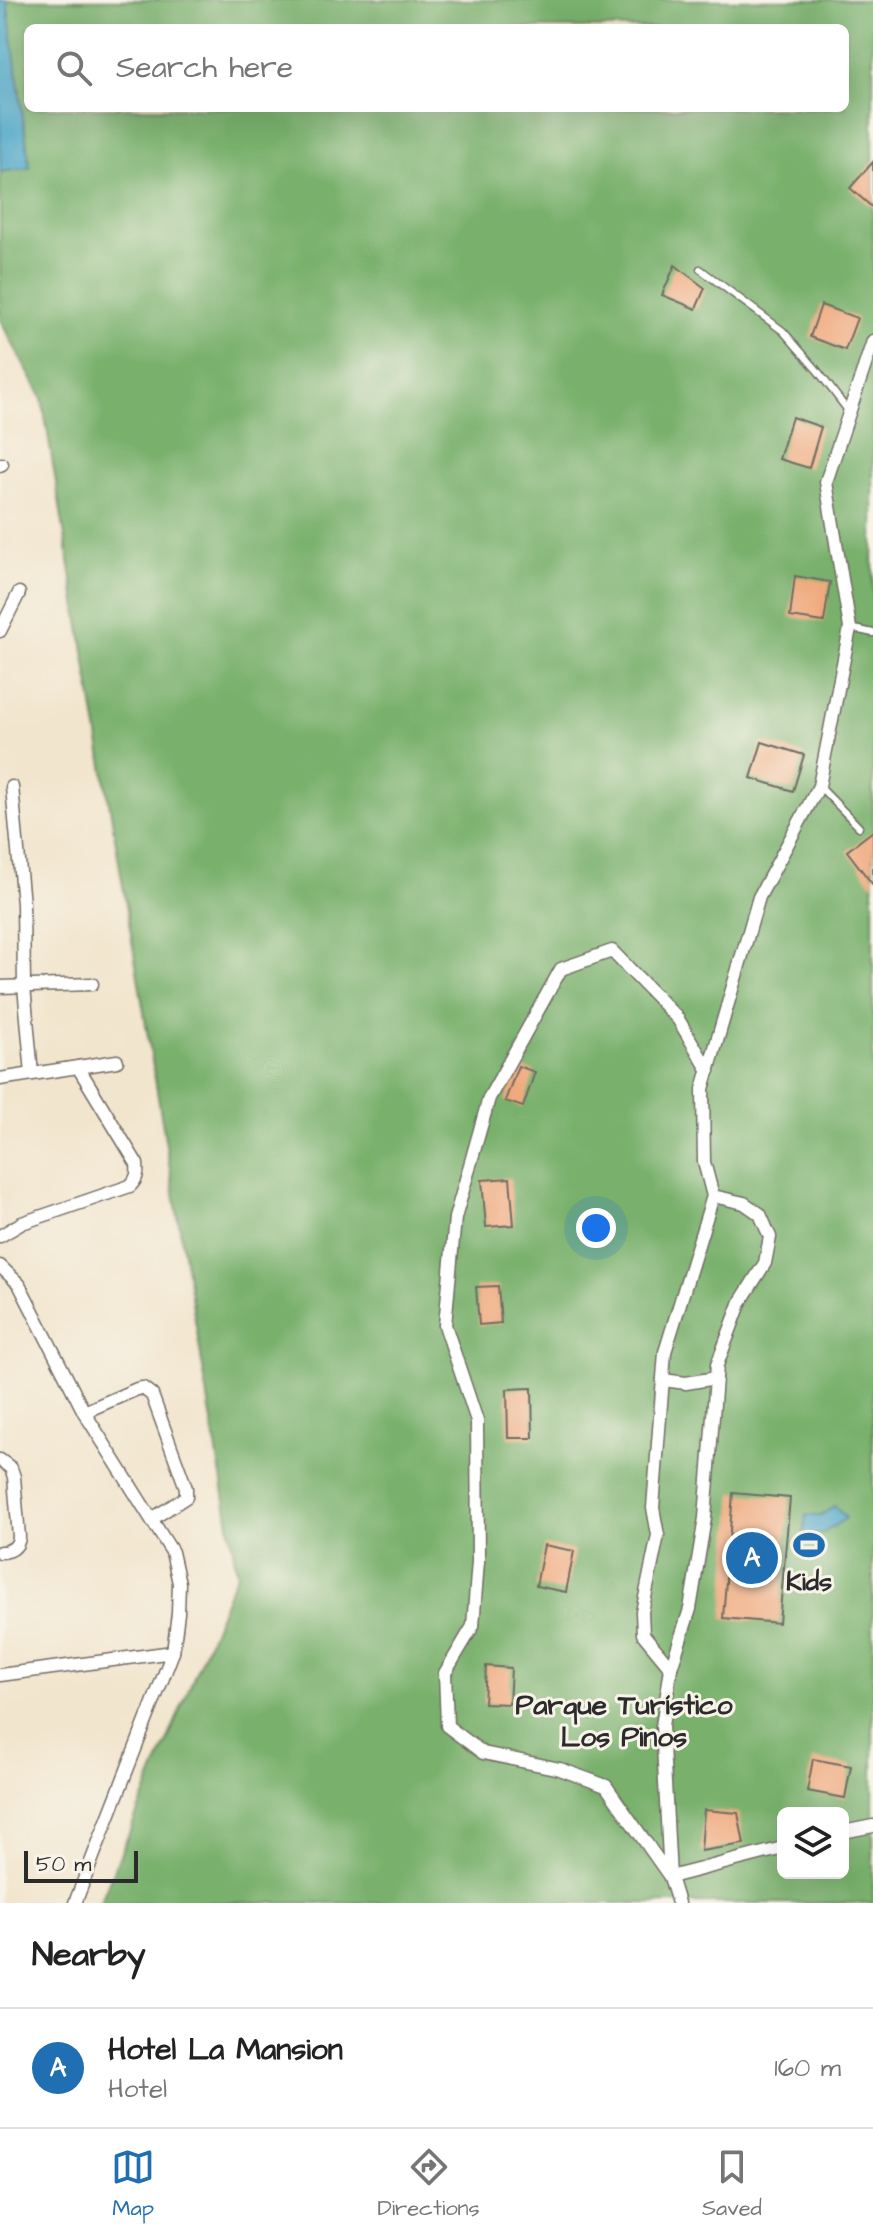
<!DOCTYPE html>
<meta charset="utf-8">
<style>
body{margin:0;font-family:"Architects Daughter",sans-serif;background:#f6f6f6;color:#222}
.controls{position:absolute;right:24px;bottom:24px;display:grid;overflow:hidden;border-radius:12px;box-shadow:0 8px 32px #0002}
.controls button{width:72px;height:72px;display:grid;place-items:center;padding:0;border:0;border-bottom:2px solid #e0e0e0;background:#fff;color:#222;font:40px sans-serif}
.scale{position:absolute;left:24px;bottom:20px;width:114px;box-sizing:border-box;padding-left:8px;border:4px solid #2b2b2b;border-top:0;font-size:22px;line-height:28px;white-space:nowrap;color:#2b2b2b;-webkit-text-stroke:6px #f7f3e8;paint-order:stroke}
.you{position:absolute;left:596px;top:1228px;width:28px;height:28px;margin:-20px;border:6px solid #fff;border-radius:50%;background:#1a73e8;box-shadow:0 0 0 12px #1a73e833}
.badge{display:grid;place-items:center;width:52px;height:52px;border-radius:50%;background:#1f6fb2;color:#fff;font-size:26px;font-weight:700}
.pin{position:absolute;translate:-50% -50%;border:4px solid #fff;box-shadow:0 2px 8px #0006}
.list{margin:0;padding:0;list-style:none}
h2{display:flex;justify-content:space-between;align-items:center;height:104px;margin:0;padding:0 32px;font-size:34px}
h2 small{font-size:26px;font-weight:400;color:#767676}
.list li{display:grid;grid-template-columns:52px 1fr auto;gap:24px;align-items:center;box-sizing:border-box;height:120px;padding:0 32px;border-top:2px solid #e0e0e0}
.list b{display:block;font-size:30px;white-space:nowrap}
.list p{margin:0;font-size:26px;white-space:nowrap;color:#767676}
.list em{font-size:26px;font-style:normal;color:#767676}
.icon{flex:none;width:44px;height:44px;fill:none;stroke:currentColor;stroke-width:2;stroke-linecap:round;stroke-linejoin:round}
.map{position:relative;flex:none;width:873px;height:1903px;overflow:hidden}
.search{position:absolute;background:#fff;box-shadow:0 8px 32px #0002;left:24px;right:24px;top:24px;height:88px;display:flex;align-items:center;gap:20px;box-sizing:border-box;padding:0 28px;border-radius:12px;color:#767676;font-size:30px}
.sheet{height:224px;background:#fff}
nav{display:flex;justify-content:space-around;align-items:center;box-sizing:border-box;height:112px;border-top:2px solid #e0e0e0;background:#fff;font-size:22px;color:#767676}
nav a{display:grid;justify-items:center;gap:4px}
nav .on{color:#1f6fb2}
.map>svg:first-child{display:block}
.forest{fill:#78b06c;stroke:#526e4c;stroke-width:2;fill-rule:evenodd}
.water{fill:#4aa5c8;stroke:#3a687a;stroke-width:2}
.building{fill:#f0a97d}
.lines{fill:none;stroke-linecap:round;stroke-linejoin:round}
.lane-casing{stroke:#716c64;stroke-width:9}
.street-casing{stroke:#716c64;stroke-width:15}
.lane{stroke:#fff;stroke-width:6}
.street{stroke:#fff;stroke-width:12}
.labels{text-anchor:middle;stroke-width:6;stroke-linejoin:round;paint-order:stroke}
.poi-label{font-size:26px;font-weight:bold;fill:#2b2b2b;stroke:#f7f3e8}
.neighbourhood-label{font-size:28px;font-weight:bold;fill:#2b2b2b;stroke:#f7f3e8}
</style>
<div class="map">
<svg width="873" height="1903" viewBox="0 0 873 1903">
<rect width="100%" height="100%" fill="#f7f3e8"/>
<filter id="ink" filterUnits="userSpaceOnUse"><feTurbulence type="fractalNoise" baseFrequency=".0125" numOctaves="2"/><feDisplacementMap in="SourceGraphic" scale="16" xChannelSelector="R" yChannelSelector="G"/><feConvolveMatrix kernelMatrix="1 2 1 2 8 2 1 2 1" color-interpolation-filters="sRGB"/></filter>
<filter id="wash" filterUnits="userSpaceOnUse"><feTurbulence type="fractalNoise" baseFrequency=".006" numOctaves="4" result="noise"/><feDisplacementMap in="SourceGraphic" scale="32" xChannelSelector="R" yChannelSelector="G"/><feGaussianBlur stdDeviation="1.8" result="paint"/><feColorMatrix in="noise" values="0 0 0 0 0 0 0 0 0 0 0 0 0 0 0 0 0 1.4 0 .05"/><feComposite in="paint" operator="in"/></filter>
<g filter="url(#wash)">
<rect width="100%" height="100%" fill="#f2e5cd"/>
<path class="forest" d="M0 0H873V1903H100L237 1573 42 398 0 320ZM28 28H845V108H28ZM783 1813H843V1873H783Z"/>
<g class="water">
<polygon points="0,0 7,0 30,168 0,172"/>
<polygon points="834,1506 846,1518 822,1534 804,1535 806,1515 820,1516"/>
</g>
<g id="blocks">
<g class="building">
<polygon points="873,162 873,208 850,188"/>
<polygon points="675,265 705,288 696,309 662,295"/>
<polygon points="821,305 857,318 845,350 810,337"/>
<polygon points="792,417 821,427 809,468 779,459"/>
<polygon points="795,576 830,582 824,622 790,617"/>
<polygon points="762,742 804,755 793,791 751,778"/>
<polygon points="873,831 873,885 847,851"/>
<polygon points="518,1066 535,1072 523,1107 505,1101"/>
<polygon points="510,1178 514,1225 486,1227 482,1180"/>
<polygon points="498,1286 501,1323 479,1325 476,1287"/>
<polygon points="532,1388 533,1438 508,1438 507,1389"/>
<polygon points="733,1493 790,1498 779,1623 723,1618"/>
<polygon points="544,1545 574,1551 566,1592 536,1586"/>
<polygon points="486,1666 511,1668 509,1704 484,1703"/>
<polygon points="813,1759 851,1766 845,1798 807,1791"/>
<polygon points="704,1810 738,1813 744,1844 701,1851"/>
</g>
</g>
</g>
<g filter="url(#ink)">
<use href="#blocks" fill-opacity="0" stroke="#716c64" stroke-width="2"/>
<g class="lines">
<defs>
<g id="lane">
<polyline points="700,269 783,331 817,370 849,412"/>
<polyline points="850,628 873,633"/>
<polyline points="820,787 859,827"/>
</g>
<g id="street">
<polyline points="0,465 2,464"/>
<polyline points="0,631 19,593"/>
<polyline points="12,787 23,904 24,986 32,1074"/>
<polyline points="0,987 92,984"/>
<polyline points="709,1071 678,1019 612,951 561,969 489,1098 455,1218 445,1325 477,1421 478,1561 473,1626 445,1673 447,1726 483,1753 560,1769 606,1786 670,1877 783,1848"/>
<polyline points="0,1079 117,1061"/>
<path d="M0 1236 22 1223 130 1186C137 1179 138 1174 137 1164L78 1067"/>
<polyline points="0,1266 19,1284 84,1412 172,1552 179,1583 178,1613 173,1652 75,1903"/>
<polyline points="663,1380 686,1383 716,1378"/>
<polyline points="84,1412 137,1389 143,1388 152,1395 186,1488 186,1497 152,1519"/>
<path d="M0 1460 11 1468 14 1477 19 1537C18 1548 10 1552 0 1552"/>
<polyline points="671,1668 643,1634 642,1612 658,1535 653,1508 665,1352 713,1196"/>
<polyline points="0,1675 173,1652"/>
<polyline points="843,1832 873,1826"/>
<polyline points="678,1903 670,1877 662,1726 671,1668 690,1609 705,1518 717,1365 741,1301 765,1263 770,1237 760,1214 744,1203 713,1196 704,1162 703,1089 759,897 819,786 850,628 826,482 873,341"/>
</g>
</defs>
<use href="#lane" class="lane-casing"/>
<use href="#street" class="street-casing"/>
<use href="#lane" class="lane"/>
<use href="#street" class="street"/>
</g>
</g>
<defs>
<symbol id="stadium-bare" viewBox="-9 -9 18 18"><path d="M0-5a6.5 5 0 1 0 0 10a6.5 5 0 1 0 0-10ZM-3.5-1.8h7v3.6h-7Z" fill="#1f6fb2" stroke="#f7f3e8" stroke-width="2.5" paint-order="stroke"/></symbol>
</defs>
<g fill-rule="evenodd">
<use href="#stadium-bare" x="787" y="1523" width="44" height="44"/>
</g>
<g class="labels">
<g class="poi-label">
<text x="809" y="1590">Kids</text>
</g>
<g class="neighbourhood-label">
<text x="624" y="1714">Parque Turístico<tspan x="624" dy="32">Los Pinos</tspan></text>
</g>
</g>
</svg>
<div class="controls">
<button><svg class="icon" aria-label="layers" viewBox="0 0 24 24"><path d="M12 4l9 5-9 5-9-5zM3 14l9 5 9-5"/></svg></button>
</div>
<div class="scale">50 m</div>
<div class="you"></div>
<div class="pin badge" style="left:752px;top:1558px">A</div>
<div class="search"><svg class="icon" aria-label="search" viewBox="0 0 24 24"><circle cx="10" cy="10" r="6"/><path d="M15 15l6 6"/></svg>Search here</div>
</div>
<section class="sheet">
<h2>Nearby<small></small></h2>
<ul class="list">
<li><span class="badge">A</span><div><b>Hotel La Mansion</b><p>Hotel</p></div><em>160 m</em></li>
</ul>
</section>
<nav>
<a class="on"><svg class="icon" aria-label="map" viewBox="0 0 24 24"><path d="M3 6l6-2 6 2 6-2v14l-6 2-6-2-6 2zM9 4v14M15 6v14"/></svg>Map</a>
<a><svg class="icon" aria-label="directions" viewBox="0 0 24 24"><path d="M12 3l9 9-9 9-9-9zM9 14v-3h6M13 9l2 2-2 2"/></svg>Directions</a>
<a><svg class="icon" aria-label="saved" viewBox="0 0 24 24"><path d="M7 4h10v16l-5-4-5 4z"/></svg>Saved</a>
</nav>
